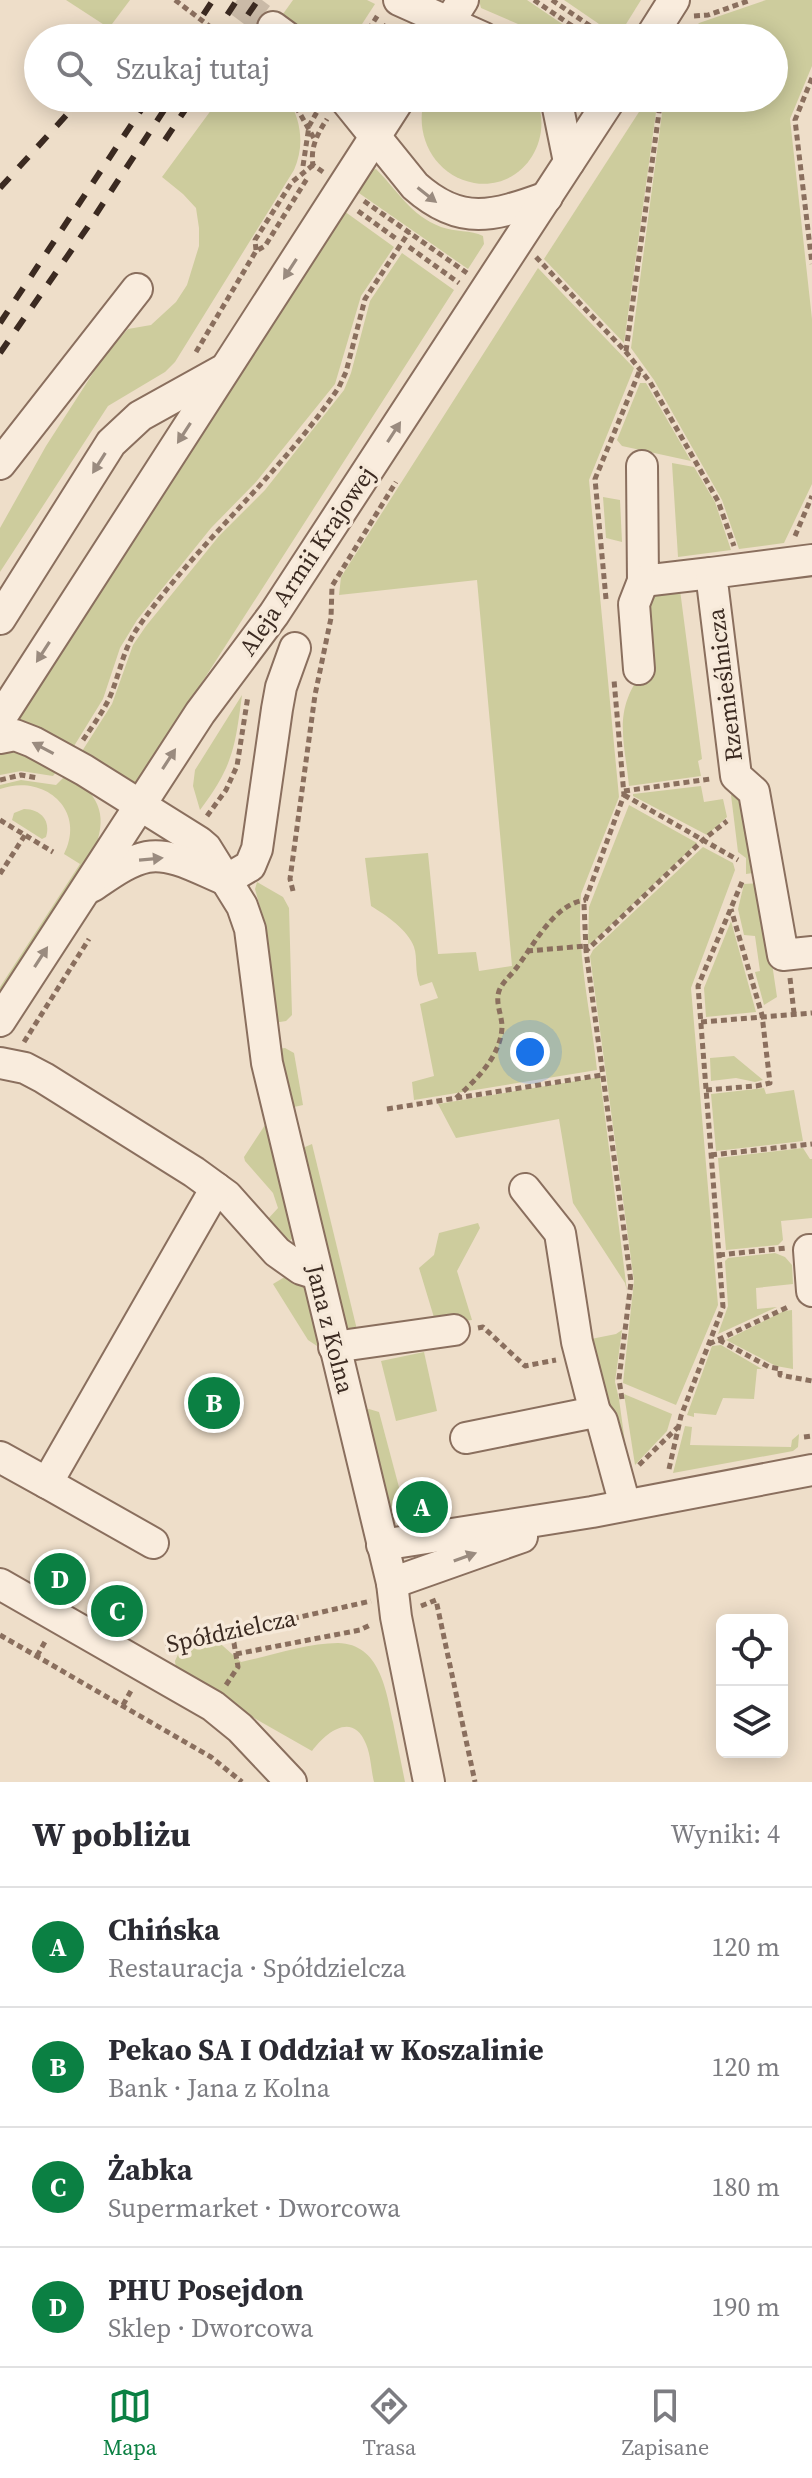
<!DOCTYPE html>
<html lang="pl">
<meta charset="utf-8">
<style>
body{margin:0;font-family:"Source Serif 4",serif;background:#f2f2f3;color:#2b2b33}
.controls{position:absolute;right:24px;bottom:24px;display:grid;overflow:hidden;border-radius:12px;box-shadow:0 4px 20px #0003}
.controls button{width:72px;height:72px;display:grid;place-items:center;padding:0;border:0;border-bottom:2px solid #e1e1e2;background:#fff;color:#2b2b33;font:40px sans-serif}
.you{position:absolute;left:530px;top:1052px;width:28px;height:28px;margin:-20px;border:6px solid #fff;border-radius:50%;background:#1a73e8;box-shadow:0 0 0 12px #1a73e833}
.badge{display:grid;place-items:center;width:52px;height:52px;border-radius:50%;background:#0b8043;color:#fff;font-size:26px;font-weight:700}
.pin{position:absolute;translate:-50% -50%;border:4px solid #fff;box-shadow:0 2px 8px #0006}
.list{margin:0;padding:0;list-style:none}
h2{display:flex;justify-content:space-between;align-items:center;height:104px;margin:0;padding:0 32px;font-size:34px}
h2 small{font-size:26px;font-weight:400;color:#7c7c81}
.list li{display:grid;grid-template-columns:52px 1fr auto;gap:24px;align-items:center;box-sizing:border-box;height:120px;padding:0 32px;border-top:2px solid #e1e1e2}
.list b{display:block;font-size:30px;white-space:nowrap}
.list p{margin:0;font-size:26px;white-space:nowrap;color:#7c7c81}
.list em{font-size:26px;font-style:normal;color:#7c7c81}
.icon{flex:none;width:44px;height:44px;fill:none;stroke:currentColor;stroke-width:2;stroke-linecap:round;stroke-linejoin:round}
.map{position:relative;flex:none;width:812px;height:1782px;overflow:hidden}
.search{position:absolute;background:#fff;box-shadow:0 4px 20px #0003;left:24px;right:24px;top:24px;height:88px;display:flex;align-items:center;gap:20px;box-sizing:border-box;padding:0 28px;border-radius:44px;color:#7c7c81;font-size:30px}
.sheet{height:584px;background:#fff}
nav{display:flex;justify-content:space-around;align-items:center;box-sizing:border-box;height:112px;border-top:2px solid #e1e1e2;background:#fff;font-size:22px;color:#7c7c81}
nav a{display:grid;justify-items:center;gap:4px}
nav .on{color:#0b8043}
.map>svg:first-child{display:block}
.green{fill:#cdcc9d}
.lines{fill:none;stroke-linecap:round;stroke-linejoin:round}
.minor-tunnel{stroke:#cabaa7;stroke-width:30;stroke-dasharray:30 15;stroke-linecap:butt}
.minor-casing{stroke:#8a6f5e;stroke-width:34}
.path{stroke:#8a6f5e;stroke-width:5;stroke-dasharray:6 4;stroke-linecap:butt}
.minor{stroke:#f9ecdd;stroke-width:30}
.rail{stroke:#3b2a21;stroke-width:6;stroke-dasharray:14 14;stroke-linecap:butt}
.oneway{fill:#9a8b7f}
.labels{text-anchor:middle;stroke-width:7;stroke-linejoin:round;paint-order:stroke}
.street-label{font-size:24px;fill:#3b2a21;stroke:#f6e9d9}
</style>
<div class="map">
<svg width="812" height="1782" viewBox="0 0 812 1782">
<rect width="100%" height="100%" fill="#eedec9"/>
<g class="green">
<polygon points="66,0 130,0 109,28"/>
<polygon points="293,0 367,0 375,4 353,38 311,38 283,14"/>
<polygon points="479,0 527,0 583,38 543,38 518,24 481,8"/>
<polygon points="564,0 641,0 618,37"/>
<polygon points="766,0 812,0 812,66 790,119 812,319 812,484 784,543 739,549 722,500 654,380 631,348 664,98 774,98 774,38 687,38 699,23"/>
<path d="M220 98H288C301 121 305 145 294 170L175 362 165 372 108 406 0 572V528L46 446 104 356 128 329 151 325 176 302 187 285 199 246V228L196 208 183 194 162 177Z"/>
<path d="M425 98H536C555 140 522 191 474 183 434 176 413 134 425 98Z"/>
<polygon points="648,98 658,98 624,343 544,259"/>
<path d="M376 169C398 191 410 215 441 227 455 232 471 230 483 236L484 244 468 269 356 191 371 170Z"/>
<polygon points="344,211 394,247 361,296 335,384 256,482 211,528 137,620 120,648 103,699 71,751 20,723 18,717"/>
<polygon points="402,253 454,290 138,782 134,784 79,756 112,704 133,645 146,626 219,536 265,490 344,390 351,373 370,301"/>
<path d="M538 268 634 368 589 480 619 797 581 894C576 952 591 1013 597 1070L414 1100 412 1082 434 1076 420 1004 438 998 432 982 420 986C414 970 418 959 414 947 408 930 386 915 371 906L365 858 428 853 438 954 476 952 479 971 512 966 477 580 339 595 341 577Z"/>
<polygon points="640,383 646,383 691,461 622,446 617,440"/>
<polygon points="672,463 694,467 715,502 731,550 678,557"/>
<polygon points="603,497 620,500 622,542 606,538"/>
<path d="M680 590 702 759 698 761 701 776 629 786C624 737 612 709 646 668L641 611 651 594Z"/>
<path d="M242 695C235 748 233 766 200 810L193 786 195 770Z"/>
<polygon points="9,747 60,767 53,776 21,771 0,775 0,750"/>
<path d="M69 772C96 795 109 811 95 848L0 995V987L80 864 64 854C87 809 43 773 0 789V785L21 780 56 785Z"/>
<polygon points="701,786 704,802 723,799 727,817 707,835 633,796 633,794"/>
<polygon points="731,795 747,798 760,872 746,874 746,858 738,852"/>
<polygon points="629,805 697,843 592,943 588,944 589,907"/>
<path d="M24 809C41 809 51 821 46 837L42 839 12 820 14 813Z"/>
<polygon points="703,847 733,863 735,870 691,988 718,1305 676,1405 623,1383 634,1281 590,956 593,950"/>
<polygon points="257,882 283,897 289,908 292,1015 286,1021 274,1023 265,925 255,889"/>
<polygon points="760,883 777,997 764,1005 755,972 760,971 755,936 744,935 738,909 744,884"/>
<polygon points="731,921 756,1012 706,1017 704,988"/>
<polygon points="285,1048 294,1053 303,1105 294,1107 289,1103 278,1049"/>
<polygon points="734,1056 763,1080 755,1082 736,1078 711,1081 710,1058"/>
<polygon points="600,1077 627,1291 625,1283 573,1203 559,1119 456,1138 438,1104"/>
<polygon points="764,1088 766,1094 794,1090 803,1141 716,1151 711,1094"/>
<polygon points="267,1122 293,1234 292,1239 287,1242 267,1220 278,1208 273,1193 245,1161 244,1157"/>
<polygon points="312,1144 359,1338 345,1334 301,1153 305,1147"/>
<polygon points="803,1148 810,1159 812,1159 812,1218 781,1221 783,1240 778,1245 726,1250 718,1158"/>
<polygon points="478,1223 480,1228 457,1271 472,1320 436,1324 419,1268 434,1255 439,1233"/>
<polygon points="775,1253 785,1257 792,1265 793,1284 756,1288 757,1309 777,1307 718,1334 728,1306 725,1261 728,1258"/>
<polygon points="288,1275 305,1285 319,1342 317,1346 308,1340 273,1284"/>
<polygon points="792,1310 793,1369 776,1366 726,1340 784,1311"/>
<polygon points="622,1330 615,1382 619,1399 630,1479 586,1340 616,1334"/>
<polygon points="721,1345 762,1369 757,1369 754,1399 723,1398 716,1415 694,1413 694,1417 687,1415 712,1346"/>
<polygon points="424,1352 437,1411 396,1421 381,1361"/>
<polygon points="624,1394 672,1414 667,1431 635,1465"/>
<polygon points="369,1409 379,1412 408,1521 393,1509 386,1498 363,1411"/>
<polygon points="685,1426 692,1427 690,1445 791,1447 792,1440 799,1434 798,1447 793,1451 673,1473"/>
<path d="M214 1638 241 1662C270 1656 308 1643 338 1643 380 1644 386 1690 393 1722 397 1742 401 1762 405 1782H374C371 1770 371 1756 366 1744 353 1711 326 1732 312 1751L212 1694 176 1669 175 1661 181 1648Z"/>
</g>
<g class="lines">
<polyline class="minor-tunnel" points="237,0 273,27"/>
<defs>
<g id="minor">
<polyline points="399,0 484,38"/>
<polyline points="273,27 288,38"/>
<polyline points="439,38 463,0"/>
<polyline points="650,38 674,0"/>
<path d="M344 98 415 186C461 227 494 216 547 197"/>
<polyline points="556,98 569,162"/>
<polyline points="0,464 137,289"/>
<polyline points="642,466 643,581 711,573"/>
<polyline points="812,560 711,573 736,776 754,792 783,955 812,952"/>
<polyline points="0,619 111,443 140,416 221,371"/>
<polyline points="639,669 634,604 643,581"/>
<polyline points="0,719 400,98"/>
<polyline points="0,738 15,735 33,742 84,770 199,842 206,848 242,906 250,929 267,1063 392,1583 396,1617 429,1782"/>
<path d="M91 887C108 876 127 861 147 857 172 852 203 871 226 880L250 866 257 849 277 709 281 687 295 648"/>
<polyline points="0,1021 200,713 274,614 611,98"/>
<polyline points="0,1063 25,1068 44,1078 194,1172 227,1196 277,1252 301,1269 317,1274"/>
<polyline points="525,1189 560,1233 577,1342 595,1412"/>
<polyline points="812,1250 809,1250 812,1291"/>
<polyline points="334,1347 454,1330"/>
<polyline points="466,1438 595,1412 602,1421 625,1505"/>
<polyline points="0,1457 47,1483 216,1188"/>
<polyline points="47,1483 153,1543"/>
<polyline points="382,1545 592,1512 812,1470"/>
<polyline points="392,1583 522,1537"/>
<polyline points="0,1584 213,1706 240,1728 291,1782"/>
</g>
</defs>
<use href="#minor" class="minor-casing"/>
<g class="path">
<polyline points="175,0 225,38"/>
<polyline points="534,0 590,38"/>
<polyline points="552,0 608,38"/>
<polyline points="694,16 708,15 751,0"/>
<polyline points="363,38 378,15"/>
<polyline points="378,38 388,22"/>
<polyline points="812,78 795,120 812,264"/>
<polyline points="291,98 315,140"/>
<polyline points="638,107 644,98"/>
<polyline points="303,166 309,126 318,110"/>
<path d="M323 172 313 165C310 147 318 133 327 119"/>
<polyline points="364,201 467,273"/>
<polyline points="358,211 398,240"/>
<polyline points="409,247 459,283"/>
<polyline points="256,250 255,240 292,182 313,165"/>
<polyline points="536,257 626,352 650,382 718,501 734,546"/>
<polyline points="626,351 661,98"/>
<polyline points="196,352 256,251 265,246 308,177"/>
<polyline points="795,536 812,496"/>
<polyline points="606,599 595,479 640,370"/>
<path d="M83 740C92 727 102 713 109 699 120 674 123 648 139 626 199 541 281 474 339 387L346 372 365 299 409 232"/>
<polyline points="0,780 21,775 38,778"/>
<polyline points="624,791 710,779"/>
<polyline points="624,795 738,860"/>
<polyline points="207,816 226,790 237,766 248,696"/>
<polyline points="0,820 53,852"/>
<polyline points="0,874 25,835"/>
<polyline points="293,891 290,879 315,695 331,618 332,586 396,482"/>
<polyline points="586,950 584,904 624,795 614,680"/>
<polyline points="527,951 586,946"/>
<polyline points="790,978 794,1013"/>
<polyline points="701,1022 812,1013"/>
<polyline points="24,1042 89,939"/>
<polyline points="706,1090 756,1086 770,1083 762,1015 731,909"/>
<path d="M456 1098C476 1080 501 1056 502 1027 502 1015 495 1003 499 991 502 983 508 978 514 971 532 949 553 903 586 900"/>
<polyline points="387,1109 602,1075"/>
<polyline points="711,1155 812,1144"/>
<polyline points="719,1255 786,1248"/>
<polyline points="478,1328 483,1327 525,1366 556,1360"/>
<polyline points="719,1340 769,1367 780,1369 780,1375 812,1381"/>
<polyline points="709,1344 790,1306"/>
<polyline points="622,1399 619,1379 631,1282 586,951 703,840 727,821"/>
<polyline points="804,1437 812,1436"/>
<polyline points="639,1465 678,1427"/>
<polyline points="669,1469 681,1416 723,1307 698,986 742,882"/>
<polyline points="421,1606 436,1600 475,1782"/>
<polyline points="0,1635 211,1757 242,1782"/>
<polyline points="166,1647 371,1601"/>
<polyline points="236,1654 360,1630 370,1625"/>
<polyline points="37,1656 46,1640"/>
<polyline points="226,1685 238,1667 234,1643 227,1633"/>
<polyline points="123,1705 132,1689"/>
</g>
<use href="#minor" class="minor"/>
<g class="rail">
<polyline points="188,38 213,0"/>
<polyline points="212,38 237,0"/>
<polyline points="232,38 258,0"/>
<polyline points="165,140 193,98"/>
<polyline points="0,188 82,98"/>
<polyline points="0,323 149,98"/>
<polyline points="0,353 87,228 172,98"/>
</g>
</g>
<defs><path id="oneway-solid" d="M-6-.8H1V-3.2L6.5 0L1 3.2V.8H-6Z" transform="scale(2)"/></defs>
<g class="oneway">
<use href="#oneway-solid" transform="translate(427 195) rotate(38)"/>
<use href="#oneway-solid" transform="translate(290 269) rotate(123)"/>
<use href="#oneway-solid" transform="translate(394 432) rotate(-57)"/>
<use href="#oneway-solid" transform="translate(184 433) rotate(123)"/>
<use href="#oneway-solid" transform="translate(99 463) rotate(122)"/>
<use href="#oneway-solid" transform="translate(43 652) rotate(123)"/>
<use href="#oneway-solid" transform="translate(43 748) rotate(-152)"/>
<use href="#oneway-solid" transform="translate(169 759) rotate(-57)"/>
<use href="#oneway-solid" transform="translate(151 859) rotate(-5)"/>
<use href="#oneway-solid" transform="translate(41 957) rotate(-57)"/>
<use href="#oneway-solid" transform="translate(465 1557) rotate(-20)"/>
</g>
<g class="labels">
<g class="street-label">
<text transform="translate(307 561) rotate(-56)" y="8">Aleja Armii Krajowej</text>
<text transform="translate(725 685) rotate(-97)" y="8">Rzemieślnicza</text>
<text transform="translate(330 1329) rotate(76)" y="8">Jana z Kolna</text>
<text transform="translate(231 1631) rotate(-12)" y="8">Spółdzielcza</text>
</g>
</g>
</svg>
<div class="controls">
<button><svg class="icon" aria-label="locate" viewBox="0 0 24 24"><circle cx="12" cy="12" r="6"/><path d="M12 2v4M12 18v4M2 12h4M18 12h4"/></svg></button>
<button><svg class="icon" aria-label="layers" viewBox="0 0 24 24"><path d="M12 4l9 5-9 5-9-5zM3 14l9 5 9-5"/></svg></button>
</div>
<div class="you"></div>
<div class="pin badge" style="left:422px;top:1507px">A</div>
<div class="pin badge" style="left:214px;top:1403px">B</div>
<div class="pin badge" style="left:117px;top:1611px">C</div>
<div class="pin badge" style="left:60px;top:1579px">D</div>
<div class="search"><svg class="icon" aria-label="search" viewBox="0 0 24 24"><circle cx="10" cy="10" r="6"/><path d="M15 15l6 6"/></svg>Szukaj tutaj</div>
</div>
<section class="sheet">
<h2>W pobliżu<small>Wyniki: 4</small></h2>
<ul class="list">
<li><span class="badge">A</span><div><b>Chińska</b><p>Restauracja · Spółdzielcza</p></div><em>120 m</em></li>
<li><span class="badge">B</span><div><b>Pekao SA I Oddział w Koszalinie</b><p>Bank · Jana z Kolna</p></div><em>120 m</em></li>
<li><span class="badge">C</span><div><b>Żabka</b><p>Supermarket · Dworcowa</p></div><em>180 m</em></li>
<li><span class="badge">D</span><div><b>PHU Posejdon</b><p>Sklep · Dworcowa</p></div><em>190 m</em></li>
</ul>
</section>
<nav>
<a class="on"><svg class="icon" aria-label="map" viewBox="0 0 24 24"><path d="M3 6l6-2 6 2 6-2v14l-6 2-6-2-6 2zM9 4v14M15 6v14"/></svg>Mapa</a>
<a><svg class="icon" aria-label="directions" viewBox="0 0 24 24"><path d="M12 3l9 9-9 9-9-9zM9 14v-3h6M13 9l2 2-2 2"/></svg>Trasa</a>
<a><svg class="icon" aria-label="saved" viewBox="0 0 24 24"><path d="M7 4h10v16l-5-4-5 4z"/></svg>Zapisane</a>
</nav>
